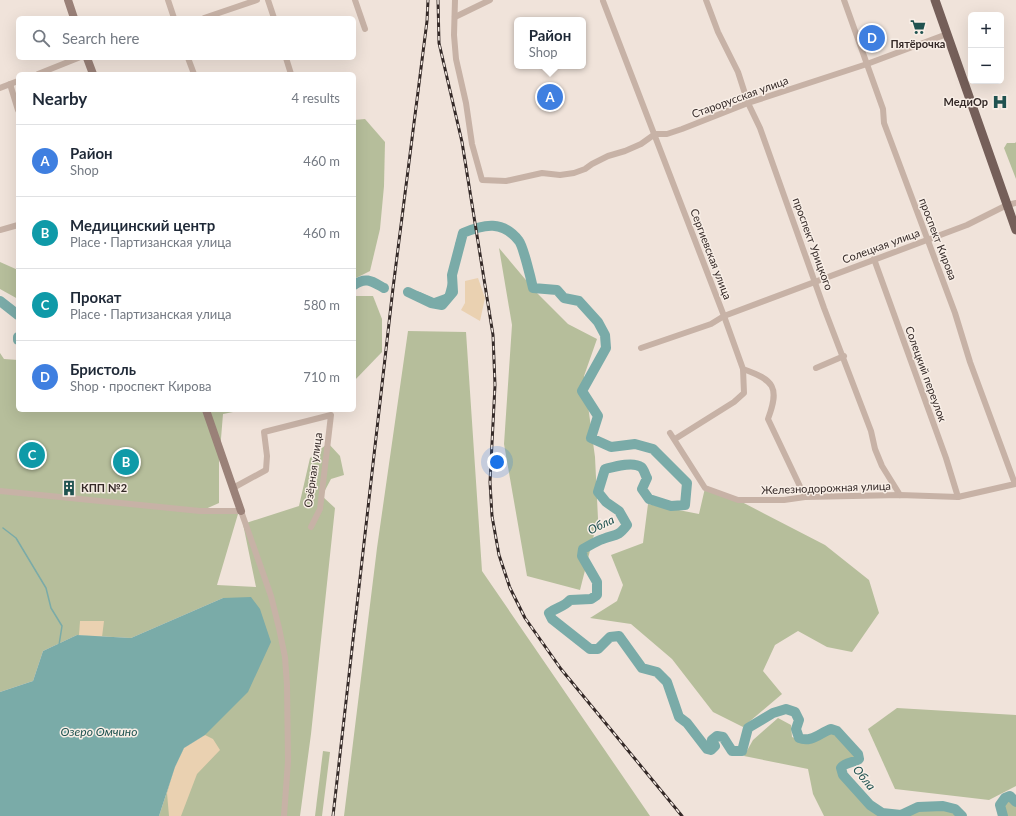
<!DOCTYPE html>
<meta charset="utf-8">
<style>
body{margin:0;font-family:Lato,sans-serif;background:#f2f2f3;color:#1f2937}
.controls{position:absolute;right:12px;top:12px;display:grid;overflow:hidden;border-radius:6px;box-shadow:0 4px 16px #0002}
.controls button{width:36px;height:36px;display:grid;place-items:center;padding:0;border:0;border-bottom:1px solid #e0e1e3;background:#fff;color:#1f2937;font:20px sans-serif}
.you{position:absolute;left:497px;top:462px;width:14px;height:14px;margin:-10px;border:3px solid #fff;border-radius:50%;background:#1a73e8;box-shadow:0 0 0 6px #1a73e833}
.badge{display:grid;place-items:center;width:26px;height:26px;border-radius:50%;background:#1f5250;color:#fff;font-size:13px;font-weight:700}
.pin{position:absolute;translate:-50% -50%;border:2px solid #fff;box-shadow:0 1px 4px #0006}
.popup{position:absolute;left:514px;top:17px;width:72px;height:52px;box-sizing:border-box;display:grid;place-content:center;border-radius:6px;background:#fff;filter:drop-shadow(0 1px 3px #0005);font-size:13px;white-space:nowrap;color:#747a83}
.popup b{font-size:15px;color:#1f2937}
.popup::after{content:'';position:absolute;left:50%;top:100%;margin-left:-8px;border:8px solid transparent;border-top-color:#fff}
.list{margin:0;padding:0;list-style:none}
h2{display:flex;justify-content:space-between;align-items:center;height:52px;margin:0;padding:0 16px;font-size:17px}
h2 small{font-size:13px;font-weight:400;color:#747a83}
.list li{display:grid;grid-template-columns:26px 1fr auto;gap:12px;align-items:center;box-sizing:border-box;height:72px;padding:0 16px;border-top:1px solid #e0e1e3}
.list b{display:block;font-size:15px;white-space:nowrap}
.list p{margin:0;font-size:13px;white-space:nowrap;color:#747a83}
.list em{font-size:13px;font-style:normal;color:#747a83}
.icon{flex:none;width:22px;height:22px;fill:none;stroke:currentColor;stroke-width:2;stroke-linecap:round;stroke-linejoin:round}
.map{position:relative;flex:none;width:1016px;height:816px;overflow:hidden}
.search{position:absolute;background:#fff;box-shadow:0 4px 16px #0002;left:16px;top:16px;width:340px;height:44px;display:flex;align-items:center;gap:10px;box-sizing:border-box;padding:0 14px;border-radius:6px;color:#747a83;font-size:15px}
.panel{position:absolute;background:#fff;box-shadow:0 4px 16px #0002;left:16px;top:72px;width:340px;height:340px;border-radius:6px}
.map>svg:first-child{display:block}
.green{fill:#b6be9b}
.sand{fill:#ead1b1}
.water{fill:#7aaba8}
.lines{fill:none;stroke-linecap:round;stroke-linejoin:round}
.stream{stroke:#7aaba8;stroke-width:1.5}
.river{stroke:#7aaba8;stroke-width:10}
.street{stroke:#c7b2a6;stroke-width:6}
.secondary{stroke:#9a8178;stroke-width:8}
.primary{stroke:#755f59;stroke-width:9}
.rail-casing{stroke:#342927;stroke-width:3}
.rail{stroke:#f8eee6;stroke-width:1.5;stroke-dasharray:4.5;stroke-linecap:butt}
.labels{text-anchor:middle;stroke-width:3;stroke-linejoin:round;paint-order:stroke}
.poi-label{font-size:11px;font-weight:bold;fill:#342927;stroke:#f8eee6}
.street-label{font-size:11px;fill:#342927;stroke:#f8eee6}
.water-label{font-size:12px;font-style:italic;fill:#1f5250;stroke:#f8eee6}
</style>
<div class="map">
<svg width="1016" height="816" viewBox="0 0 1016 816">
<rect width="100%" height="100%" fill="#f0e3da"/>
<g class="green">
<polygon points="365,119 385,142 384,186 380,229 370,271 354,279 354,120"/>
<polygon points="1016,142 1016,179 1004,148 1007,143 1015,143"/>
<polygon points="499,248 536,292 568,324 597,339 584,376 595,457 598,519 580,590 527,576 504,444 512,325"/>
<polygon points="0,262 18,270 18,299 0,289"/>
<polygon points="354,296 373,296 382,319 382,352 354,381"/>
<polygon points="408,331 466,332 482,571 650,816 344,816 377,548"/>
<polygon points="0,353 4,359 18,360 18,410 243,410 223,414 219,463 219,503 201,511 238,514 217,585 256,587 243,524 299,506 310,458 328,443 340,456 344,475 331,479 322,496 335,508 311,734 300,816 159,816 175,767 184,748 205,735 223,598 131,638 77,635 43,651 33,681 0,692"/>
<polygon points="705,488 738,500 825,545 869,580 879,613 852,652 827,647 798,631 775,645 763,671 782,694 743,727 713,712 672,659 631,624 590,618 617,601 623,585 611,555 643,543 648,504 699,514"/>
<polygon points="897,708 1016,715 1016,786 989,800 895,789 868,729"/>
<path d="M778 718 791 725 792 737C814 747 812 738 831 732L836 733 856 755V758C849 763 845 759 838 767L841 776 868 807 881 815 887 816H824L813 794 808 769 744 756 753 740Z"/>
<polygon points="323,751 330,752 322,816 315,816"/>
<polygon points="1010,799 1016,805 1016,816 1005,816 1002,805 1006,800"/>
<polygon points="943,809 954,812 958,816 904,816 918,810"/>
</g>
<g class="sand">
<polygon points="478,278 485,298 480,321 461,310 465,303 465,281"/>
<polygon points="80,621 104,621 102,637 79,635"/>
<polygon points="205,735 213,739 220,750 197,774 181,816 169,816 167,793 174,769 184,748"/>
</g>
<g class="water">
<polygon points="460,229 463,233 452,275 453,292 442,305 431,303 408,292 411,290 420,292 434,298 445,294 455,256 455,245"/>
<polygon points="251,597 260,609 271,642 248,692 205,735 184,748 175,767 159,816 0,816 0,692 33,681 43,651 77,635 131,638 223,598"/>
</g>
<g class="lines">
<polyline class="stream" points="3,528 16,538 46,588 51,608 62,626 59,645"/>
<g class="river">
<path d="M354 285C366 276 373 282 384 288"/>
<path d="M408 292 431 303 442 305 453 292 452 275 463 233C484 224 503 220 519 241 523 246 531 279 533 288L557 290 564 298 579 301 598 322 605 335 606 348 582 391 598 416 591 438 611 447 635 444 653 449 687 483 685 505 671 506 649 499 642 489 647 478C645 475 644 469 641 467 633 461 613 467 605 469L598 492 606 502 619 511 627 525C617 538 615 534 603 539 596 541 589 546 583 549L582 556 597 582V595L591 599 570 600C564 607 557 607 549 613L552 619 590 649H598L610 637 619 636 642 668 657 672 667 682 679 717 687 723 707 749 711 750 715 746 712 740 717 736 723 737 732 751H742L748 728 773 713 786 709 795 712 799 720 796 729 799 738C811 743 820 733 831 729L837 731 858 754 859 759C853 763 845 762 841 768L843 775 870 805 882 813 901 815 918 807 943 806 955 809 962 816"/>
<polyline points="0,301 18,315"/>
<polyline points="18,337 18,340"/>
<polyline points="1003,816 1000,805 1005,798 1010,796 1016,802"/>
</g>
<g class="street">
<polyline points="168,0 174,18"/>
<polyline points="268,0 274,18"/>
<polyline points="355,0 365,29"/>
<polyline points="455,0 454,35 456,59 466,103 472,144 482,180 506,181 542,173 560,175 574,173 585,169 592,164 608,156 625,151 641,144 655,134 667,134 682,129 748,103 867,64 947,34"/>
<polyline points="706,0 718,32 738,72 748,103 760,128 824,308 871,431 875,449 882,466 900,495"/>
<path d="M603 1 724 316 743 369C774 380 780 387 768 419L805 497"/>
<polyline points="455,17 490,0"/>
<polyline points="204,18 257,0"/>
<polyline points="188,58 194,74"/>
<polyline points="286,58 291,74"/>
<polyline points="38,74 78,58"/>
<polyline points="10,84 18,110"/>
<polyline points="0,88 18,81"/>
<polyline points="0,230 18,225"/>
<polyline points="874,259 946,458 958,497"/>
<polyline points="641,348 711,324 724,316 967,225 1007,205 1016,203"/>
<polyline points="816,368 844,356"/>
<polyline points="670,433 705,488 738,500 784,500 805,497 900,495 958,497 1015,484 970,362 955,313 884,123 883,109 844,0"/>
<polyline points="675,439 734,402 744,393 743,369"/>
<polyline points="233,488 266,470 267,456 264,432 331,415 320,509 311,527"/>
<polyline points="0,491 200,511 241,511 271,596 279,628 285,657 287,685 288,761 284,816"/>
</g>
<g class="secondary">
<polyline points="68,0 74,18"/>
<polyline points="87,58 93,74"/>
<polyline points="206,410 241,511"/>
</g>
<polyline class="primary" points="935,0 1016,230"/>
<defs>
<g id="rail">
<polyline points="438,0 439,43 462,142 493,335 495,385 490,482 492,516 499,555 510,588 525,618 561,669 682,816"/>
<polyline points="333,816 393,288 427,21 428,0"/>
</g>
</defs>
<use href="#rail" class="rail-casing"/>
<use href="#rail" class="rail"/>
</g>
<defs>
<symbol id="supermarket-bare" viewBox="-9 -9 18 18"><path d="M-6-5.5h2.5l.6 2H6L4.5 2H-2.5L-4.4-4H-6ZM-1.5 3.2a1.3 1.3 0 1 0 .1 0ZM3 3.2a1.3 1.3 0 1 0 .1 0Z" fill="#1f5250" stroke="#f8eee6" stroke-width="2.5" paint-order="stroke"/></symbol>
<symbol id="hospital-bare" viewBox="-9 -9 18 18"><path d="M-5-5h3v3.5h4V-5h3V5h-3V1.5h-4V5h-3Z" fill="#1f5250" stroke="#f8eee6" stroke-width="2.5" paint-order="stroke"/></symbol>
<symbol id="building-bare" viewBox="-9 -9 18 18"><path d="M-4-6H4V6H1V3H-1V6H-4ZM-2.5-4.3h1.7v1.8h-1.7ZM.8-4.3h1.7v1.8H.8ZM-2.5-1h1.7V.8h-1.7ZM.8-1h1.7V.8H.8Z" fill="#1f5250" stroke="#f8eee6" stroke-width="2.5" paint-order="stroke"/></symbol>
</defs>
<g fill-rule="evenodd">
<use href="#supermarket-bare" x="907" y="16" width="22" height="22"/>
<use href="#hospital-bare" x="989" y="91" width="22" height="22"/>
<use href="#building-bare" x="58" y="477" width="22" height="22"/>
</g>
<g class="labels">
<g class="poi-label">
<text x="918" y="48">Пятёрочка</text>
<text x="988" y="106" text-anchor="end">МедиОр</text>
<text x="81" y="492" text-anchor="start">КПП №2</text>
</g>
<g class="street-label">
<text transform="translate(740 97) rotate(-20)" y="4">Старорусская улица</text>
<text transform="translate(938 239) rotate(69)" y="4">проспект Кирова</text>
<text transform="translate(813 244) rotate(70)" y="4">проспект Урицкого</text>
<text transform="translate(881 246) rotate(-20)" y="4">Солецкая улица</text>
<text transform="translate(711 254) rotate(69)" y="4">Сергиевская улица</text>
<text transform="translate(926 374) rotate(70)" y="4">Солецкий переулок</text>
<text transform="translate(313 470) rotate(-82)" y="4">Озёрная улица</text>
<text transform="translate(826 488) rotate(-2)" y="4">Железнодорожная улица</text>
</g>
<g class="water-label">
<text transform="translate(601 525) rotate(-26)" y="4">Обла</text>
<text x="99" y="736">Озеро Омчино</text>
<text transform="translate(864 778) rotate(51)" y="4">Обла</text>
</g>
</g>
</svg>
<div class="controls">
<button>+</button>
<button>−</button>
</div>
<div class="you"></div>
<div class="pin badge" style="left:550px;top:97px;background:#3f7fe0">A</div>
<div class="popup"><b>Район</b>Shop</div>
<div class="pin badge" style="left:126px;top:462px;background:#0f9aa8">B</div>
<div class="pin badge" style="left:32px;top:455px;background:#0f9aa8">C</div>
<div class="pin badge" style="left:872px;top:38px;background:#3f7fe0">D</div>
<div class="search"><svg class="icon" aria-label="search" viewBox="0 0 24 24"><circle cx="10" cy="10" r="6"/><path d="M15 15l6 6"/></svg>Search here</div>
<section class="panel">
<h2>Nearby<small>4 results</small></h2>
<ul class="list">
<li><span class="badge" style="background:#3f7fe0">A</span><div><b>Район</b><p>Shop</p></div><em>460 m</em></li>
<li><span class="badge" style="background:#0f9aa8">B</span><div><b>Медицинский центр</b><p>Place · Партизанская улица</p></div><em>460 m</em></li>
<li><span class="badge" style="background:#0f9aa8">C</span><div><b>Прокат</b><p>Place · Партизанская улица</p></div><em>580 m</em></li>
<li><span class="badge" style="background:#3f7fe0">D</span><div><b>Бристоль</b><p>Shop · проспект Кирова</p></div><em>710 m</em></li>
</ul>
</section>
</div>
